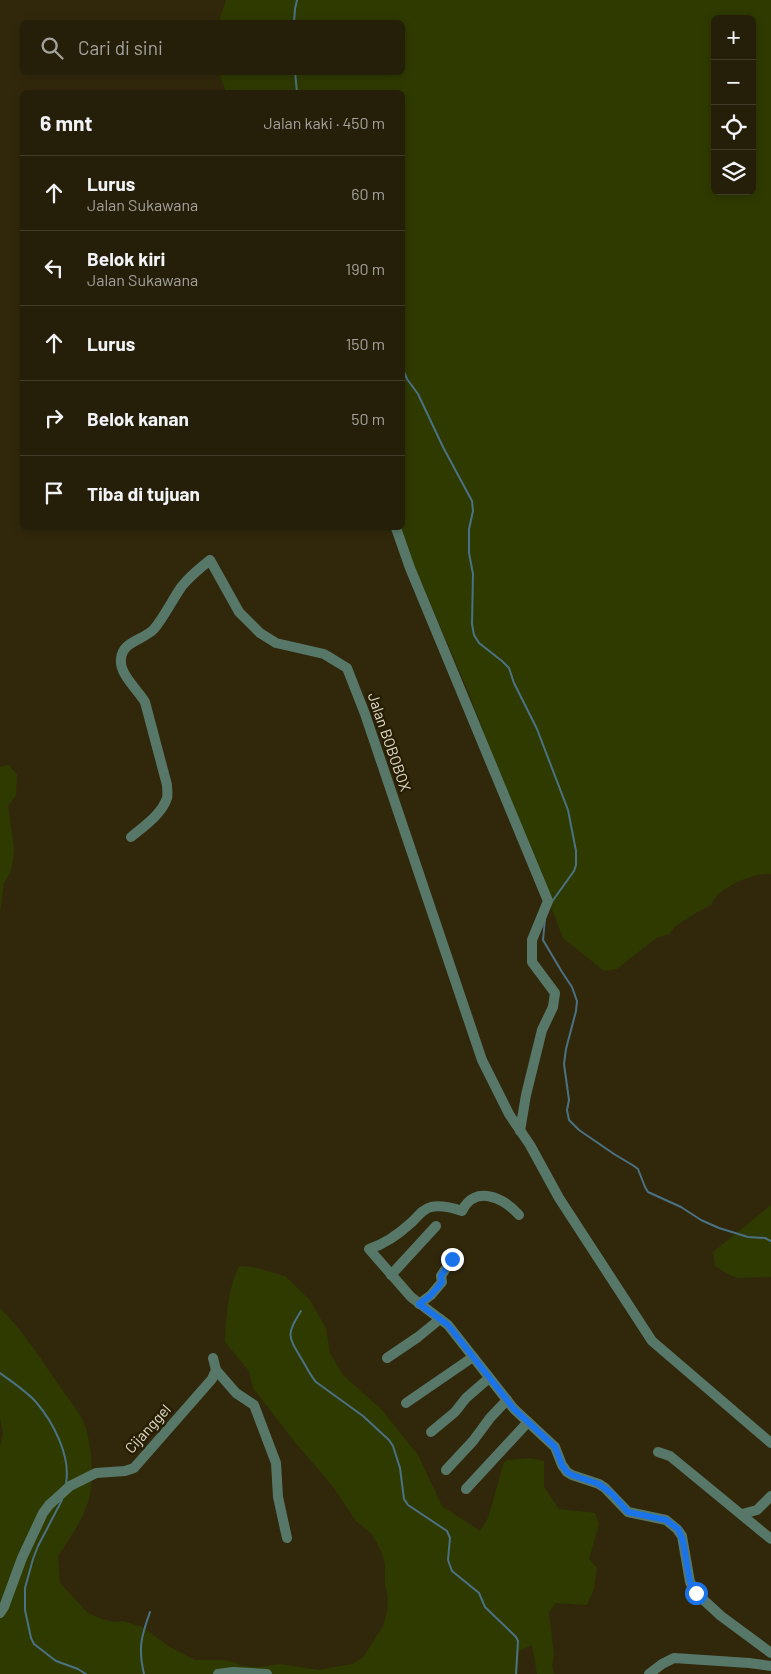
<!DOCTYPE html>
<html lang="id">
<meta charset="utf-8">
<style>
body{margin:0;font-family:Barlow,sans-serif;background:#2d2712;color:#f1f3f6}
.controls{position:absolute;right:15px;top:15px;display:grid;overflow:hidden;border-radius:8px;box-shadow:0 2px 8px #0003}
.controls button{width:45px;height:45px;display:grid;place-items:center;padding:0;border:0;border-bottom:1px solid #423c2a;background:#251e09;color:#f1f3f6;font:25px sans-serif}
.stop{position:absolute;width:15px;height:15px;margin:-11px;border:4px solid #1a73e8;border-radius:50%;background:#fff}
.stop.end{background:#1a73e8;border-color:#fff;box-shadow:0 1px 5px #0008}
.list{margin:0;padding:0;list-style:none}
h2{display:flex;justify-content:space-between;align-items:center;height:65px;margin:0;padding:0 20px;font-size:21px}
h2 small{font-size:16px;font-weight:400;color:#a3a29c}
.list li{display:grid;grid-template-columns:32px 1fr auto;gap:15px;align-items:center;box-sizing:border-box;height:75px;padding:0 20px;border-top:1px solid #423c2a}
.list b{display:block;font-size:19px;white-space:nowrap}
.list p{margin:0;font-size:16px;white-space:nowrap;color:#a3a29c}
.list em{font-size:16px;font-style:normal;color:#a3a29c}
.icon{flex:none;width:28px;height:28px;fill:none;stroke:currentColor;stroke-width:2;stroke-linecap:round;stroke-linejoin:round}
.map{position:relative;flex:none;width:771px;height:1674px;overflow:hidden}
.search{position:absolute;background:#251e09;box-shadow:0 2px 8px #0003;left:20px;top:20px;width:385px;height:55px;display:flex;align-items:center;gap:12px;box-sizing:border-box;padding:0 18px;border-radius:8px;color:#a3a29c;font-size:19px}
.panel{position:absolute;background:#251e09;box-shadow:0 2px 8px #0003;left:20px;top:90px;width:385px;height:440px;border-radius:8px}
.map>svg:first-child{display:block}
.green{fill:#2f3a01;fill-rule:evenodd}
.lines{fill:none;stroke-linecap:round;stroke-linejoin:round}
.stream{stroke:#4b7284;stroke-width:2}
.minor{stroke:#577869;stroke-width:10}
.route{stroke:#1a73e8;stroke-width:6}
.labels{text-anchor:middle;stroke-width:5;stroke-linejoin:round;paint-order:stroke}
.street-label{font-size:15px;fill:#e2ddcd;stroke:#271e03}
</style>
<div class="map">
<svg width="771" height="1674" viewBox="0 0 771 1674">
<rect width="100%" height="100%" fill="#31280c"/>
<g class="green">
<path d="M226 0H771V874C754 872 717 888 711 905L699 911 677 925 669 934 656 938 617 969 604 971 563 938 468 691 398 528H402V92H226L219 73 402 72V22H219ZM715 19H752V191H715Z"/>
<polygon points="9,765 17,775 16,795 8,806 14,847 13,861 10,874 4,883 0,913 0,767"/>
<polygon points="771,1205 771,1277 738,1278 726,1273 715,1266 713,1252"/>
<path d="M239 1266 253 1267 285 1276 309 1299 326 1328 330 1353 343 1375 382 1410 418 1455 442 1506 480 1531 488 1518 504 1462 507 1460 530 1458 544 1461V1487L559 1509 595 1513 599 1524 589 1559 597 1568 594 1589 587 1605 556 1603 549 1612 554 1655 552 1665 554 1674H537L532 1645 519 1651 518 1674H0V1447L3 1433 0 1418V1308C21 1329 37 1353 54 1378 62 1391 78 1409 84 1423 92 1444 95 1480 88 1502 82 1522 69 1539 58 1556L60 1583 88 1613 101 1619 115 1622 123 1621 142 1627 170 1647 195 1660H221L234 1662 242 1666 260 1667 280 1664 319 1670 352 1664 359 1660 364 1656 383 1626 387 1611 388 1598 385 1585V1564L381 1551 372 1534 356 1521 334 1488 294 1441 253 1388 249 1371 225 1342C226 1315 228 1290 239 1266Z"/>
</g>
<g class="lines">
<g class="stream">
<polyline points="294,22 295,9 297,0"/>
<polyline points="295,72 297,92"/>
<polyline points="402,367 407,379 418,394 443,447 472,501 473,511 469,529 469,553 473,574 472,624 474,635 479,643 502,661 509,668 514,683 537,729 568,810 576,851 576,865 574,871 551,903"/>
<polyline points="545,919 543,940 562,972 572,987 577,1001 576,1011 566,1049 564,1064 569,1100 567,1110 569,1120 579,1130 614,1154 634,1166 638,1169 645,1187 648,1192 681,1207 701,1220 719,1228 748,1237 765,1238 771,1241"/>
<path d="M301 1311C287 1334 287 1335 301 1358 306 1366 310 1375 316 1382L363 1416 389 1440 393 1446 400 1468 404 1499 408 1505 447 1531 450 1538 448 1560 452 1571 479 1593 485 1607 516 1637 518 1641 516 1674"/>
<path d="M0 1373C12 1382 26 1391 36 1402 53 1422 71 1456 66 1483"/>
<polyline points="62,1500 38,1546 33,1559 25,1588 25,1610 31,1638 34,1644 56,1661 78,1669 86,1674"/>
<path d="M144 1674C138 1648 141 1637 150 1612"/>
</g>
<g class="minor">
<polyline points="396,528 410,568 548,901 532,940 532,962 555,993 553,1007 542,1030 526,1095 520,1131"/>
<path d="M131 837C143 827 162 814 167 798 168 794 167 789 167 785L145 702C138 690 119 674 121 659 122 641 144 640 154 629 165 616 172 600 182 586 190 576 200 568 210 560L239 612 260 633 276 643 324 654 347 668 365 714 482 1060 509 1114 530 1145 559 1198 652 1341 771 1443"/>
<path d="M519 1215C504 1198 475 1184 462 1211 453 1208 441 1205 431 1207 423 1209 418 1216 412 1222 400 1233 385 1244 369 1249L411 1297 448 1325 514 1409 555 1447 562 1465 567 1472 572 1475 599 1484 605 1488 628 1512 666 1520 677 1529 682 1536 690 1582 696 1593 721 1616 771 1653"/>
<polyline points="391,1275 436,1226"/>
<polyline points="419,1304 431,1295 442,1282 441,1276 452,1259"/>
<polyline points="387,1358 418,1337 440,1319"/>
<polyline points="216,1370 236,1393 254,1405 276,1463 278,1497 287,1538"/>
<polyline points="406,1403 473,1357"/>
<polyline points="431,1432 455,1412 466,1398 489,1378"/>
<polyline points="658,1452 670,1456 771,1539"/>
<polyline points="446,1470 473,1441 490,1418 507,1400"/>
<polyline points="466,1489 528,1422"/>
<polyline points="742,1514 757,1510 771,1496"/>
<polyline points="0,1613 4,1607 22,1558 43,1513 49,1505 70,1486 96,1473 125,1471 134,1468 212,1379 216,1370 213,1358"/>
<polyline points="218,1674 233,1672 267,1674"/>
<polyline points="649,1674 662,1664 674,1658 749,1663 771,1666"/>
</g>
</g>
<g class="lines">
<polyline class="route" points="452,1259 441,1276 442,1282 431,1295 419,1304 448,1325 514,1409 555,1447 562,1465 567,1472 572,1475 599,1484 612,1494 628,1512 666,1520 678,1529 683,1541 690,1582 696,1593"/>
</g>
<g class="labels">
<g class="street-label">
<text transform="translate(389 742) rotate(71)" y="5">Jalan BOBOBOX</text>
<text transform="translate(148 1429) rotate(-48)" y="5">Cijanggel</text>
</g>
</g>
</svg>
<div class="controls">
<button>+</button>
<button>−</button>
<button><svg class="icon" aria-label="locate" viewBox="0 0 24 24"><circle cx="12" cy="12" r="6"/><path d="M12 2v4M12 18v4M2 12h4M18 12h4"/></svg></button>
<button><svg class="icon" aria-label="layers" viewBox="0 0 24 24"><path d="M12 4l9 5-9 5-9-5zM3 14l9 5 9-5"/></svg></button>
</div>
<div class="stop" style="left:696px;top:1593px"></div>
<div class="stop end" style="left:452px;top:1259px"></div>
<div class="search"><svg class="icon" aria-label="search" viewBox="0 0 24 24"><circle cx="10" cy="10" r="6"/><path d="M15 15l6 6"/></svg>Cari di sini</div>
<section class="panel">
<h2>6 mnt<small>Jalan kaki · 450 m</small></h2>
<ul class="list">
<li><svg class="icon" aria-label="ahead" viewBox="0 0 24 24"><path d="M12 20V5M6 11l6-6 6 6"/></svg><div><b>Lurus</b><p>Jalan Sukawana</p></div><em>60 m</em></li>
<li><svg class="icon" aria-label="left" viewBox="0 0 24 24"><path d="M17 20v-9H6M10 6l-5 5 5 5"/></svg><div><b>Belok kiri</b><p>Jalan Sukawana</p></div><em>190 m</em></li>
<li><svg class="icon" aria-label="ahead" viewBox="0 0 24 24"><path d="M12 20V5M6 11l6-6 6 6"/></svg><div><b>Lurus</b></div><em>150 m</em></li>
<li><svg class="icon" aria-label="right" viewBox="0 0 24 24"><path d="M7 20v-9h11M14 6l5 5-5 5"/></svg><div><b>Belok kanan</b></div><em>50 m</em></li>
<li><svg class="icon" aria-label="arrive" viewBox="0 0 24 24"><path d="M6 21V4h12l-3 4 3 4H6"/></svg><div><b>Tiba di tujuan</b></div></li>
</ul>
</section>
</div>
